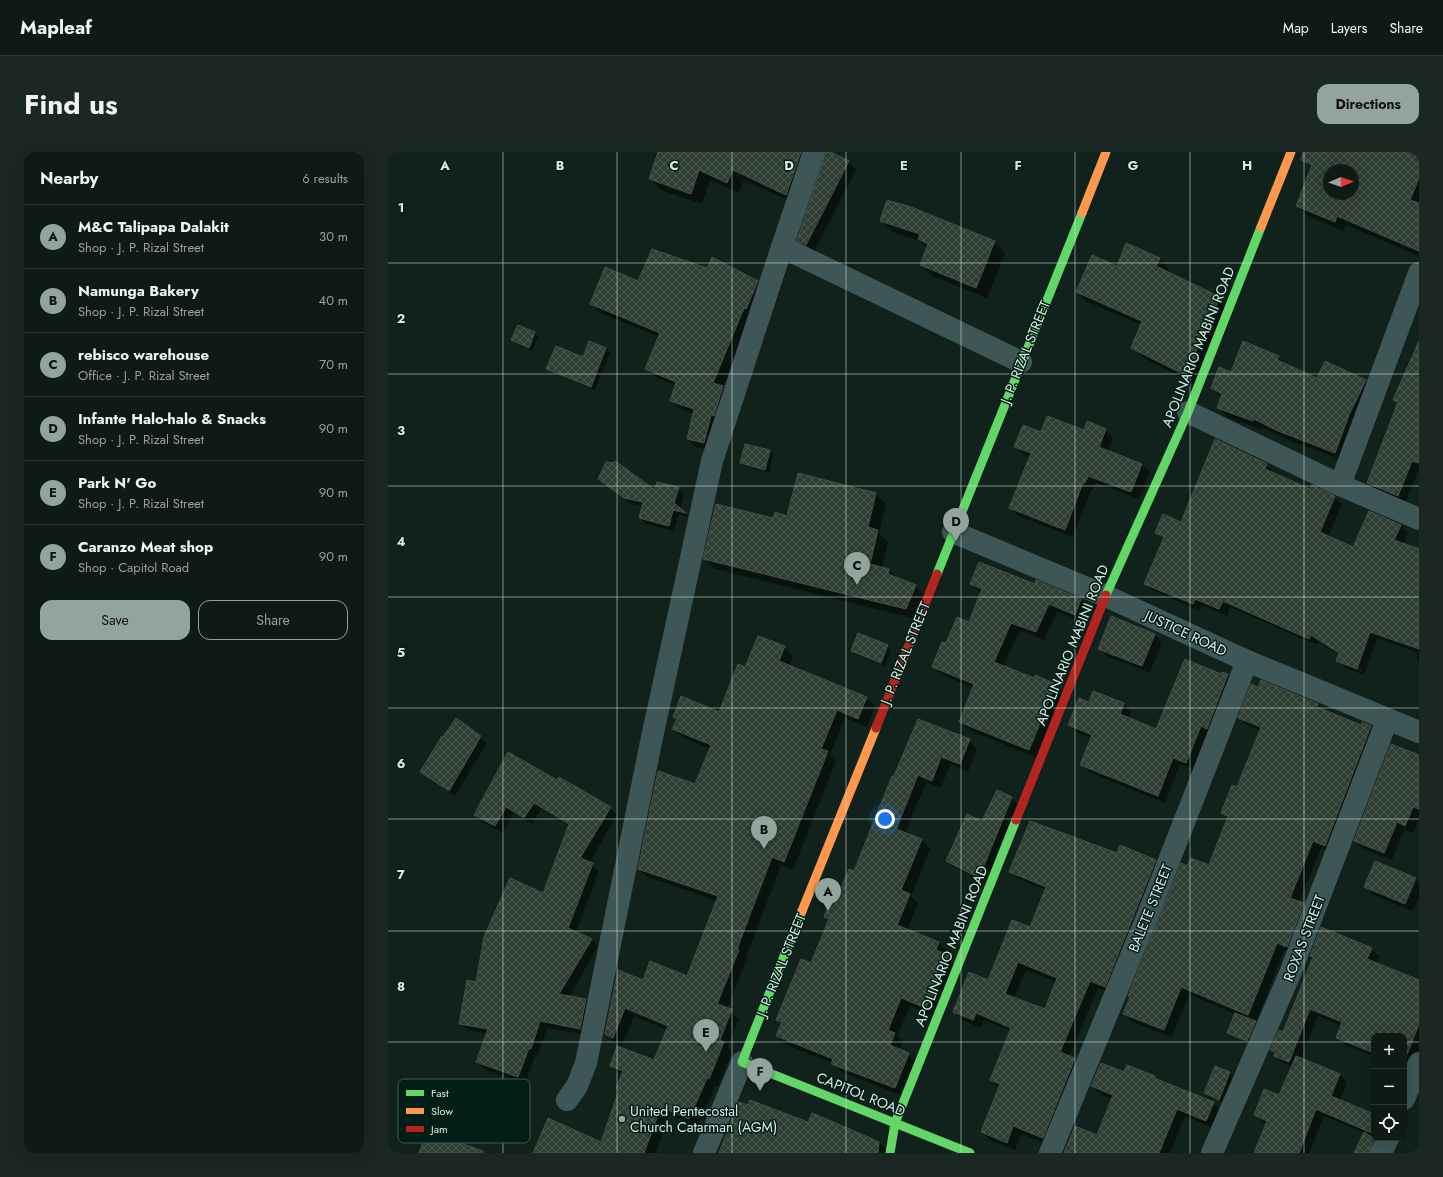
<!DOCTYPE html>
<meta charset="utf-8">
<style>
body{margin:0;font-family:Jost,sans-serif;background:#1b2722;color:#f1f3f6}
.controls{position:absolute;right:12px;bottom:12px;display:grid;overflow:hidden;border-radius:8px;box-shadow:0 4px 16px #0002}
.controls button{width:36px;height:36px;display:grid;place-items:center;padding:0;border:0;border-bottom:1px solid #2d3834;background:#0d1a15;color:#f1f3f6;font:20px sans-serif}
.compass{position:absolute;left:935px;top:12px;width:36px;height:36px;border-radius:50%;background:#0d1a15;box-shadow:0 4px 16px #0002;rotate:88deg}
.you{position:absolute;left:497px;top:667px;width:14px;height:14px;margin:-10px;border:3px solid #fff;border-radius:50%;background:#1a73e8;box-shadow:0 0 0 6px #1a73e833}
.badge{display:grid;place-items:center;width:26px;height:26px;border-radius:50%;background:#93a39d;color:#111;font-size:13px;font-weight:700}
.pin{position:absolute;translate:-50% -33px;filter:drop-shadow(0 1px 2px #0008)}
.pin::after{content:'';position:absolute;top:21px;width:14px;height:12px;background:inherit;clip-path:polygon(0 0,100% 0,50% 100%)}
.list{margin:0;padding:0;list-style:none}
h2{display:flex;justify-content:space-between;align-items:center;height:52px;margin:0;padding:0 16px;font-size:17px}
h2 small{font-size:13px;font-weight:400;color:#9aa1a0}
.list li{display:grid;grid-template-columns:26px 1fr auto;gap:12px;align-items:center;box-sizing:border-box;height:64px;padding:0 16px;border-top:1px solid #2d3834}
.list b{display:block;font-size:15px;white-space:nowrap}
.list p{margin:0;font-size:13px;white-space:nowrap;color:#9aa1a0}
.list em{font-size:13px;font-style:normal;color:#9aa1a0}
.actions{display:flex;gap:8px;padding:12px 16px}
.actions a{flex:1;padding:9px 0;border:1px solid #93a39d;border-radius:12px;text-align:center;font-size:14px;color:#93a39d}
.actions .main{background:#93a39d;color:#111}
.icon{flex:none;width:22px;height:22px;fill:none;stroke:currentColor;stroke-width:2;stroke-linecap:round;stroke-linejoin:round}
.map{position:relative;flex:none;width:1031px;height:1001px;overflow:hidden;border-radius:12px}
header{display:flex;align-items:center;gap:24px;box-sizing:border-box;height:56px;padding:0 20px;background:#0d1a15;border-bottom:1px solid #2d3834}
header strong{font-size:19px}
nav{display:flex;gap:22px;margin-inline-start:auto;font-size:14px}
.intro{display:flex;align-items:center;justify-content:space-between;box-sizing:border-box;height:96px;padding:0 24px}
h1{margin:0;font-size:28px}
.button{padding:10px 18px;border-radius:12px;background:#93a39d;color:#111;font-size:14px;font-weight:700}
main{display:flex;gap:24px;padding:0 24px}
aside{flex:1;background:#0d1a15;border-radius:12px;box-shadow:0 4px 16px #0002}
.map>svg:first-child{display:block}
.shadow{fill:#0007;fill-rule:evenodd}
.building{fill:url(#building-cross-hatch);stroke:#455049;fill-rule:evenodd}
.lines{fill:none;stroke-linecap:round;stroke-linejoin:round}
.street{stroke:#3e5656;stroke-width:22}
.fast{stroke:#63d668;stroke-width:9}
.slow{stroke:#ff974d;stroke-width:9}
.jam{stroke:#b3261e;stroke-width:9}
.grid{fill:none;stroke:#d9e9e3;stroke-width:1;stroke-opacity:0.55}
.poi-dot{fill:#93a39d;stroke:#021e16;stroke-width:1.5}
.labels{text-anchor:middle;stroke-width:3;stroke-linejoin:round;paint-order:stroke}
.street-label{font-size:14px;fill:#d9e9e3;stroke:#021e16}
.poi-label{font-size:14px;fill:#d9e9e3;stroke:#021e16;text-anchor:start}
.key{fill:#021e16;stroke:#425b54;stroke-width:1}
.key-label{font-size:11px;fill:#d9e9e3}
.grid-label{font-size:13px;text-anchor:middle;font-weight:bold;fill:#d9e9e3;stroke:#021e16;stroke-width:3;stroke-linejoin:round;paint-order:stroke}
</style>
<header>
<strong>Mapleaf</strong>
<nav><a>Map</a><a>Layers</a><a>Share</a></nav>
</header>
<div class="intro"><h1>Find us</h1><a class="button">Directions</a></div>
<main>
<aside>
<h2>Nearby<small>6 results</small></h2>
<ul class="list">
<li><span class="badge">A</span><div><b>M&amp;C Talipapa Dalakit</b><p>Shop · J. P. Rizal Street</p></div><em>30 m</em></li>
<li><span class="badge">B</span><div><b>Namunga Bakery</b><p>Shop · J. P. Rizal Street</p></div><em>40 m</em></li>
<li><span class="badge">C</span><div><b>rebisco warehouse</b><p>Office · J. P. Rizal Street</p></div><em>70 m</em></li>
<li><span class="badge">D</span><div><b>Infante Halo-halo &amp; Snacks</b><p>Shop · J. P. Rizal Street</p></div><em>90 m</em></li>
<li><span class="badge">E</span><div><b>Park N' Go</b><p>Shop · J. P. Rizal Street</p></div><em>90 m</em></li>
<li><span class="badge">F</span><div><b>Caranzo Meat shop</b><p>Shop · Capitol Road</p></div><em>90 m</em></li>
</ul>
<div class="actions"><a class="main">Save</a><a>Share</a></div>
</aside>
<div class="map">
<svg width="1031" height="1001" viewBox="0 0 1031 1001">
<defs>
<pattern id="building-cross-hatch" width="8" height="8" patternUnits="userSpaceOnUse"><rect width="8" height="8" fill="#2e3e32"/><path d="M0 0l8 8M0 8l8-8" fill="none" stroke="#4c5a50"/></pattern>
</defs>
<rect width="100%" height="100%" fill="#11221c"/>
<g class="shadow">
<polygon points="271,0 426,0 410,53 356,28 351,41 322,28 314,52 273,38 262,27"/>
<path d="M925 0H1031V104L958 73 955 79 920 64 909 54 925 15 920 11ZM941 18H965V42H941Z"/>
<polygon points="442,1 460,10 468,18 426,100 418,96 411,88"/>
<polygon points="493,68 606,90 617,101 599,146 544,124 533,113 540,96 532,89 504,80"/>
<polygon points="771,107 781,117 779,120 831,146 841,156 810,234 754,205 744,195 754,173 699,150 689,140 729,115"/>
<polygon points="319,117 369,130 378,139 364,164 335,236 343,244 324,299 308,295 300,287 306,262 292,257 283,249 288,234 267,225 258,217 271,185 212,161 203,152 251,131"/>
<polygon points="130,174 147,181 150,185 144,199 128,192 124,188"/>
<polygon points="202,191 218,197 222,201 207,238 163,220 159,216 196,207"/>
<polygon points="1031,192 1031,317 1017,351 987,338 980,331 1011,252 1007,248"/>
<polygon points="890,205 899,214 930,227 977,228 987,238 957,309 900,288 875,276 874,278 839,265 830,255 834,246 824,236 843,222"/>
<polygon points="717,278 725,285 720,300 754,313 762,320 751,347 708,331 705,338 703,338 685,385 630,364 622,356 642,305 635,302 628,294 653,281"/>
<polygon points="358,293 382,299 385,303 381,321 357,314 354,311"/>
<path d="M878 313 886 320 885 322 923 338 946 345 954 352 940 385 965 396 981 360 1013 374 1020 381 1015 392 1031 398V510L1028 506 1030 501 989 486 976 523 957 516 950 509 952 503 930 490 929 493 842 455 839 464 814 453 812 459 764 438 757 431 776 388 768 380 793 371ZM957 511 974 517V519L957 513Z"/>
<polygon points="211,327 268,340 290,336 296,342 292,357 302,365 291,363 286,379 258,372 252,366 255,354 243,352"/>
<polygon points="488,342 498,352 491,381 500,390 494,416 501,418 511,428 527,434 538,444 529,467 327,417 317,407 386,368"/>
<polygon points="583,432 647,433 692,448 701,456 696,470 669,460 656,488 632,478 615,515 647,528 648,524 668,533 676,541 650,606 581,578 572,570 586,536 554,523 545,515 559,493 581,472 593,441"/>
<polygon points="471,482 500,494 503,498 497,514 468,503 464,499"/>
<polygon points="766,482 774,490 762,521 719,504 712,496"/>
<polygon points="396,495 405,504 401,514 478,546 487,554 479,575 457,566 442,603 448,609 405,718 393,713 358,806 359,807 339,857 351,867 340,895 344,899 330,935 327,934 310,975 281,963 268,1001 145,1001 214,991 232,940 229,937 234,923 223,914 266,909 279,878 246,864 234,894 226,890 218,882 255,829 299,825 329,749 260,725 251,716 308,633 322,597 294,585 286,577 289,568 286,565 332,561 358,516"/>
<polygon points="834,521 840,523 847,530 805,617 792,612 777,651 701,620 694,613 704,586 688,580 681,573 701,551 706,540 736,552 743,559 740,567 769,578"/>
<polygon points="871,536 929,553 935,558 974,574 975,571 983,575 991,582 945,701 933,696 911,750 923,760 907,802 896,798 868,870 871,873 864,890 843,881 843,883 840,880 847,862 801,842 784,885 744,870 737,862 800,715 822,714 840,667 834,661 849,636 872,579 859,573 851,566"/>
<polygon points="68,568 99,591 67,644 39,626 34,620"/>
<polygon points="581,588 589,597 580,620 562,612 553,636 538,630 517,682 534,688 542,697 523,744 530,751 519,778 550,790 559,799 557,803 568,813 546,864 522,854 509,884 515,890 511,898 520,902 529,910 515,944 453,920 445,911 398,893 389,884 394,872 390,867 424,813 441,769 437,765 467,721 504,625"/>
<polygon points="1031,604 1031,665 1025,681 1016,677 1004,708 975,697 967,689"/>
<polygon points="169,630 222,656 229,663 201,711 211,719 188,780 203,787 210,794 181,845 198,848 205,855 199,883 159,876 150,903 148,902 137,932 96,917 89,910 99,882 80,878 72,871 88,831 156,742 182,674 153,657 144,672 125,661 115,681 94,670 87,663"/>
<polygon points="623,646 630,653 598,732 566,715 559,709 594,671"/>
<path d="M730 703 767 709 775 717 725 842 710 836 681 905 687 907 695 915 663 993 633 982 627 998 602 988 594 980 611 936 603 928 623 879 596 868 593 876 574 868 566 860 601 829 643 777 658 738 630 727 622 719ZM638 818 669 830 657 859 626 846Z"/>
<polygon points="1027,727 1031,731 1031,745 1025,759 985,743 978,735"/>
<polygon points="983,797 991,804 988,812 1031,829 1031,898 1023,919 1016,916 1016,884 986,884 986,904 957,893 950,885 954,874 930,864 913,907 952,923 959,930 952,948 986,963 986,985 985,985 994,994 991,1001 967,1001 977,981 936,964 921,1001 867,1001 879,973 867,963 891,944 905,915 895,911 883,898 896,881 925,806 923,804"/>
<polygon points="827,915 842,921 846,925 835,950 820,945 817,941"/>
<polygon points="737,922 767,925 771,929 825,951 833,958 826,976 797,964 782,1001 677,1001 709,984 725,947 712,942 704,934"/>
<polygon points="421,971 491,990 498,998 497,1001 331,1001"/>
<polygon points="61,978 68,985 66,989 98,1001 32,1001"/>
</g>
<g class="building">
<polygon points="270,0 413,0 398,43 345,18 339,31 311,18 303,42 261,27"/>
<polygon points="438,0 443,0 461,9 418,93 409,89"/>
<path d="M915 0H1031V26L1022 48 1031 51V99L949 64 947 70 908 54 924 13 913 8ZM941 18H965V42H941Z"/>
<polygon points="499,48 523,55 607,89 588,136 532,113 540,92 530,87 532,82 492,69"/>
<polygon points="738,91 772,106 768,114 832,145 807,202 809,203 801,225 743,196 754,169 688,140 704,103 729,114"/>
<polygon points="264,97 319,116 324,105 370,129 358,157 356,156 325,231 335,234 326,264 323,263 316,291 299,287 306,257 282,249 288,230 257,217 272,181 202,152 217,115 250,129"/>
<polygon points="130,173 147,180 141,196 123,188"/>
<polygon points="201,189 218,196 203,235 158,217 168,194 195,205"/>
<polygon points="855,189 891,204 889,208 929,226 937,209 978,228 961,263 947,301 890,279 866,267 865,269 829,256 834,242 823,236 831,215 843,220"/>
<polygon points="1031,189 1031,311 1024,309 1010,344 979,331 1010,250 1005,248"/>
<polygon points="659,264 696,278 699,269 718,277 711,295 754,312 743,340 700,324 697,331 695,331 677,378 621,356 643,301 626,295 635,273 653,280"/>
<polygon points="827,287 879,312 877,317 922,337 924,333 947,344 932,380 965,395 981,359 1013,373 1006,388 1031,397 1031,497 982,480 969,517 948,509 951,501 923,483 921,487 835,449 831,457 807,447 805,452 756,432 776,385 767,381 775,362 793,370"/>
<polygon points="357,292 382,298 377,318 352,311"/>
<polygon points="227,309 267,338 269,330 291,335 286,351 298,361 285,358 281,374 251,366 255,350 236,346 210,327 218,310 225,311"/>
<polygon points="410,321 488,341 480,375 490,378 482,412 501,417 500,422 528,433 518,457 315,407 328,352 385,366 387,360 399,364"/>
<polygon points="591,410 647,432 648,428 693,447 687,463 661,452 648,480 623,471 606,510 646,526 647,523 668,532 641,598 571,570 586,532 544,515 554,490 558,491 569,465 581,470 594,437 582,432"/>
<polygon points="723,464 767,482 754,514 710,497"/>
<polygon points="470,481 500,493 493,511 463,499"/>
<polygon points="370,484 397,494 391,509 479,545 470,567 449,558 433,597 440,599 396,710 384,705 349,797 351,798 329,852 344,857 332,888 336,890 321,927 319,926 301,967 273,955 256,1001 145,1001 160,966 213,990 231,938 228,937 235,919 222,914 229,894 266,908 280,874 237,856 225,886 217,882 230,818 255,828 262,809 299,824 330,744 250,717 270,619 307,632 323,593 284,577 289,567 285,565 293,544 331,560 350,512 357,515"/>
<polygon points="797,507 833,522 834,520 840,522 819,577 813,574 798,611 785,606 770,644 692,613 704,583 680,573 691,546 701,550 705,539 736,551 732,562 768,577"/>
<polygon points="873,528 930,552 929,555 973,573 974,570 983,574 937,694 925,689 902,746 916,751 899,795 889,791 860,863 793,835 776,878 735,862 742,845 740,844 793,711 799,714 803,706 821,713 840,664 833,661 844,633 849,635 873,575 850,566 863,532 870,535"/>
<polygon points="68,566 93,584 61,639 32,620 54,584 55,585"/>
<polygon points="530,567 582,587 572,612 553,605 544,629 530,623 508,677 534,687 513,738 522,742 509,773 551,790 548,798 561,803 541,851 540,851 538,856 513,846 500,878 507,881 502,893 521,901 507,936 443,912 445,907 388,884 394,870 388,868 413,807 423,811 441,767 436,765 446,739 451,741 461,717 466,719 504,624 506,624"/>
<polygon points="1003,592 1031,603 1031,657 1025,655 1017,674 1009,670 996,701 966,689"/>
<polygon points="120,600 169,628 171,625 223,655 192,706 205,711 180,776 204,787 171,842 198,847 192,877 152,869 143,897 141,896 130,925 88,910 100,877 71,872 79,828 88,830 96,785 122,726 155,741 181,672 146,651 136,666 118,655 107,674 86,663"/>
<polygon points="609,638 624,645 591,726 558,709 579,662 594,669"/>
<path d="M642 669 729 701 732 693 768 708 717 835 702 829 672 900 687 906 655 986 625 974 619 991 593 980 612 932 602 928 623 876 588 861 585 868 565 860 581 820 600 828 624 768 642 775 658 735 621 720ZM630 810 669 826 657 857 617 842Z"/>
<polygon points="987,709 1028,726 1017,752 976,735"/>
<polygon points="933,775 984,796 979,807 1031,828 1031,872 1016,910 1016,884 986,884 986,901 948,886 954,870 922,857 901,910 886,904 887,900 882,898 891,878 895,880 925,805 922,804"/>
<polygon points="847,861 868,869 859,889 839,881"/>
<polygon points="908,904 952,922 943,944 986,962 986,982 928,957 911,1001 866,1001 879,969 866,963 876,937 891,943"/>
<polygon points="713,911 736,920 739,913 767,924 766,926 826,950 818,969 789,957 771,1001 676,1001 687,974 709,983 725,943 703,934"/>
<polygon points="827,914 842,920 831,948 816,941"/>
<polygon points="362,948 420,970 424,961 457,975 491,990 490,1001 331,1001 351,950 360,953"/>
<polygon points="42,970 62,977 59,986 95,999 95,1001 31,1001"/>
<polygon points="976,980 986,986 981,1001 966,1001"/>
</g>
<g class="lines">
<g class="street">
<polyline points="426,0 394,95 633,210"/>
<polyline points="800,260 952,333 1031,367"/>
<polyline points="952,333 1031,121"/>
<polyline points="565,380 718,444 859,509 1031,580"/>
<polyline points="1016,947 1031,911"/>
<polyline points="179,948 189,934 198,911 263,590 324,309 394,95"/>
<polyline points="316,1001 354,910"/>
<polyline points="662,1001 759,765 859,509"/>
<polyline points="824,1001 901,824 999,568"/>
<polyline points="993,1001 1000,986"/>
</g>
<g class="fast">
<polyline points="549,422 694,61"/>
<polyline points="718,443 800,260 873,75"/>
<polyline points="414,759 354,910 582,1001"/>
<polyline points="502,1001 507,971 628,668"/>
</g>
<g class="slow">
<polyline points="694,61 718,0"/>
<polyline points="873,75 903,0"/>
<polyline points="414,759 488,576"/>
</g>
<g class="jam">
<polyline points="488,576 549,422"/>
<polyline points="628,668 718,443"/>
</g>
</g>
<path class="grid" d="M115 0V1001M229 0V1001M344 0V1001M458 0V1001M573 0V1001M687 0V1001M802 0V1001M916 0V1001M0 111H1031M0 222H1031M0 334H1031M0 445H1031M0 556H1031M0 667H1031M0 779H1031M0 890H986M1016 890H1031"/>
<circle class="poi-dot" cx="234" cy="967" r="4"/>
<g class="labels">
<g class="street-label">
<text transform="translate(810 195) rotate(-68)" y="5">APOLINARIO MABINI ROAD</text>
<text transform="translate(637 200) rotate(-68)" y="5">J. P. RIZAL STREET</text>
<text transform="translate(798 481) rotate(25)" y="5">JUSTICE ROAD</text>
<text transform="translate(684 493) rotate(-68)" y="5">APOLINARIO MABINI ROAD</text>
<text transform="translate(517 501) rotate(-68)" y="5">J. P. RIZAL STREET</text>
<text transform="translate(762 756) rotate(-68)" y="5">BALETE STREET</text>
<text transform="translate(916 786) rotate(-69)" y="5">ROXAS STREET</text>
<text transform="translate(563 794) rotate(-68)" y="5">APOLINARIO MABINI ROAD</text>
<text transform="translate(393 813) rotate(-68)" y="5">J. P. RIZAL STREET</text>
<text transform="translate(473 942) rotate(22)" y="5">CAPITOL ROAD</text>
</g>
<g class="poi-label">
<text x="242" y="964">United Pentecostal<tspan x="242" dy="16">Church Catarman (AGM)</tspan></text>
</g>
</g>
<rect x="10" y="927" width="132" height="64" rx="6" class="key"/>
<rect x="18" y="938" width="18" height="6" fill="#63d668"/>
<rect x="18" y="956" width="18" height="6" fill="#ff974d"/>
<rect x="18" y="974" width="18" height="6" fill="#b3261e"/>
<g class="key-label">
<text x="43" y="945">Fast</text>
<text x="43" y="963">Slow</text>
<text x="43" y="981">Jam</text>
</g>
<g class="grid-label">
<text x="57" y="18">A</text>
<text x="172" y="18">B</text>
<text x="286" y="18">C</text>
<text x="401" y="18">D</text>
<text x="516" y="18">E</text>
<text x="630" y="18">F</text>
<text x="745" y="18">G</text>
<text x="859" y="18">H</text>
<text x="13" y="60">1</text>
<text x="13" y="171">2</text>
<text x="13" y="283">3</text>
<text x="13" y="394">4</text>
<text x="13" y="505">5</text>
<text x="13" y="616">6</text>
<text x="13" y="727">7</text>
<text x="13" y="839">8</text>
</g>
</svg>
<div class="controls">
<button>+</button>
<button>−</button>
<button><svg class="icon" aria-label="locate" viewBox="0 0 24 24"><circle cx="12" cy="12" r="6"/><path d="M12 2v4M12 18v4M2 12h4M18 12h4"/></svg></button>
</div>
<svg class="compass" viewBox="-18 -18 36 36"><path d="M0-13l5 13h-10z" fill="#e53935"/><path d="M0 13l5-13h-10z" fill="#9aa1a0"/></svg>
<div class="you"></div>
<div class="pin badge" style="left:440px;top:759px">A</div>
<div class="pin badge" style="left:376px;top:697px">B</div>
<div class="pin badge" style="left:469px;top:433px">C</div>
<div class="pin badge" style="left:568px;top:389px">D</div>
<div class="pin badge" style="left:318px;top:900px">E</div>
<div class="pin badge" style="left:372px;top:939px">F</div>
</div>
</main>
